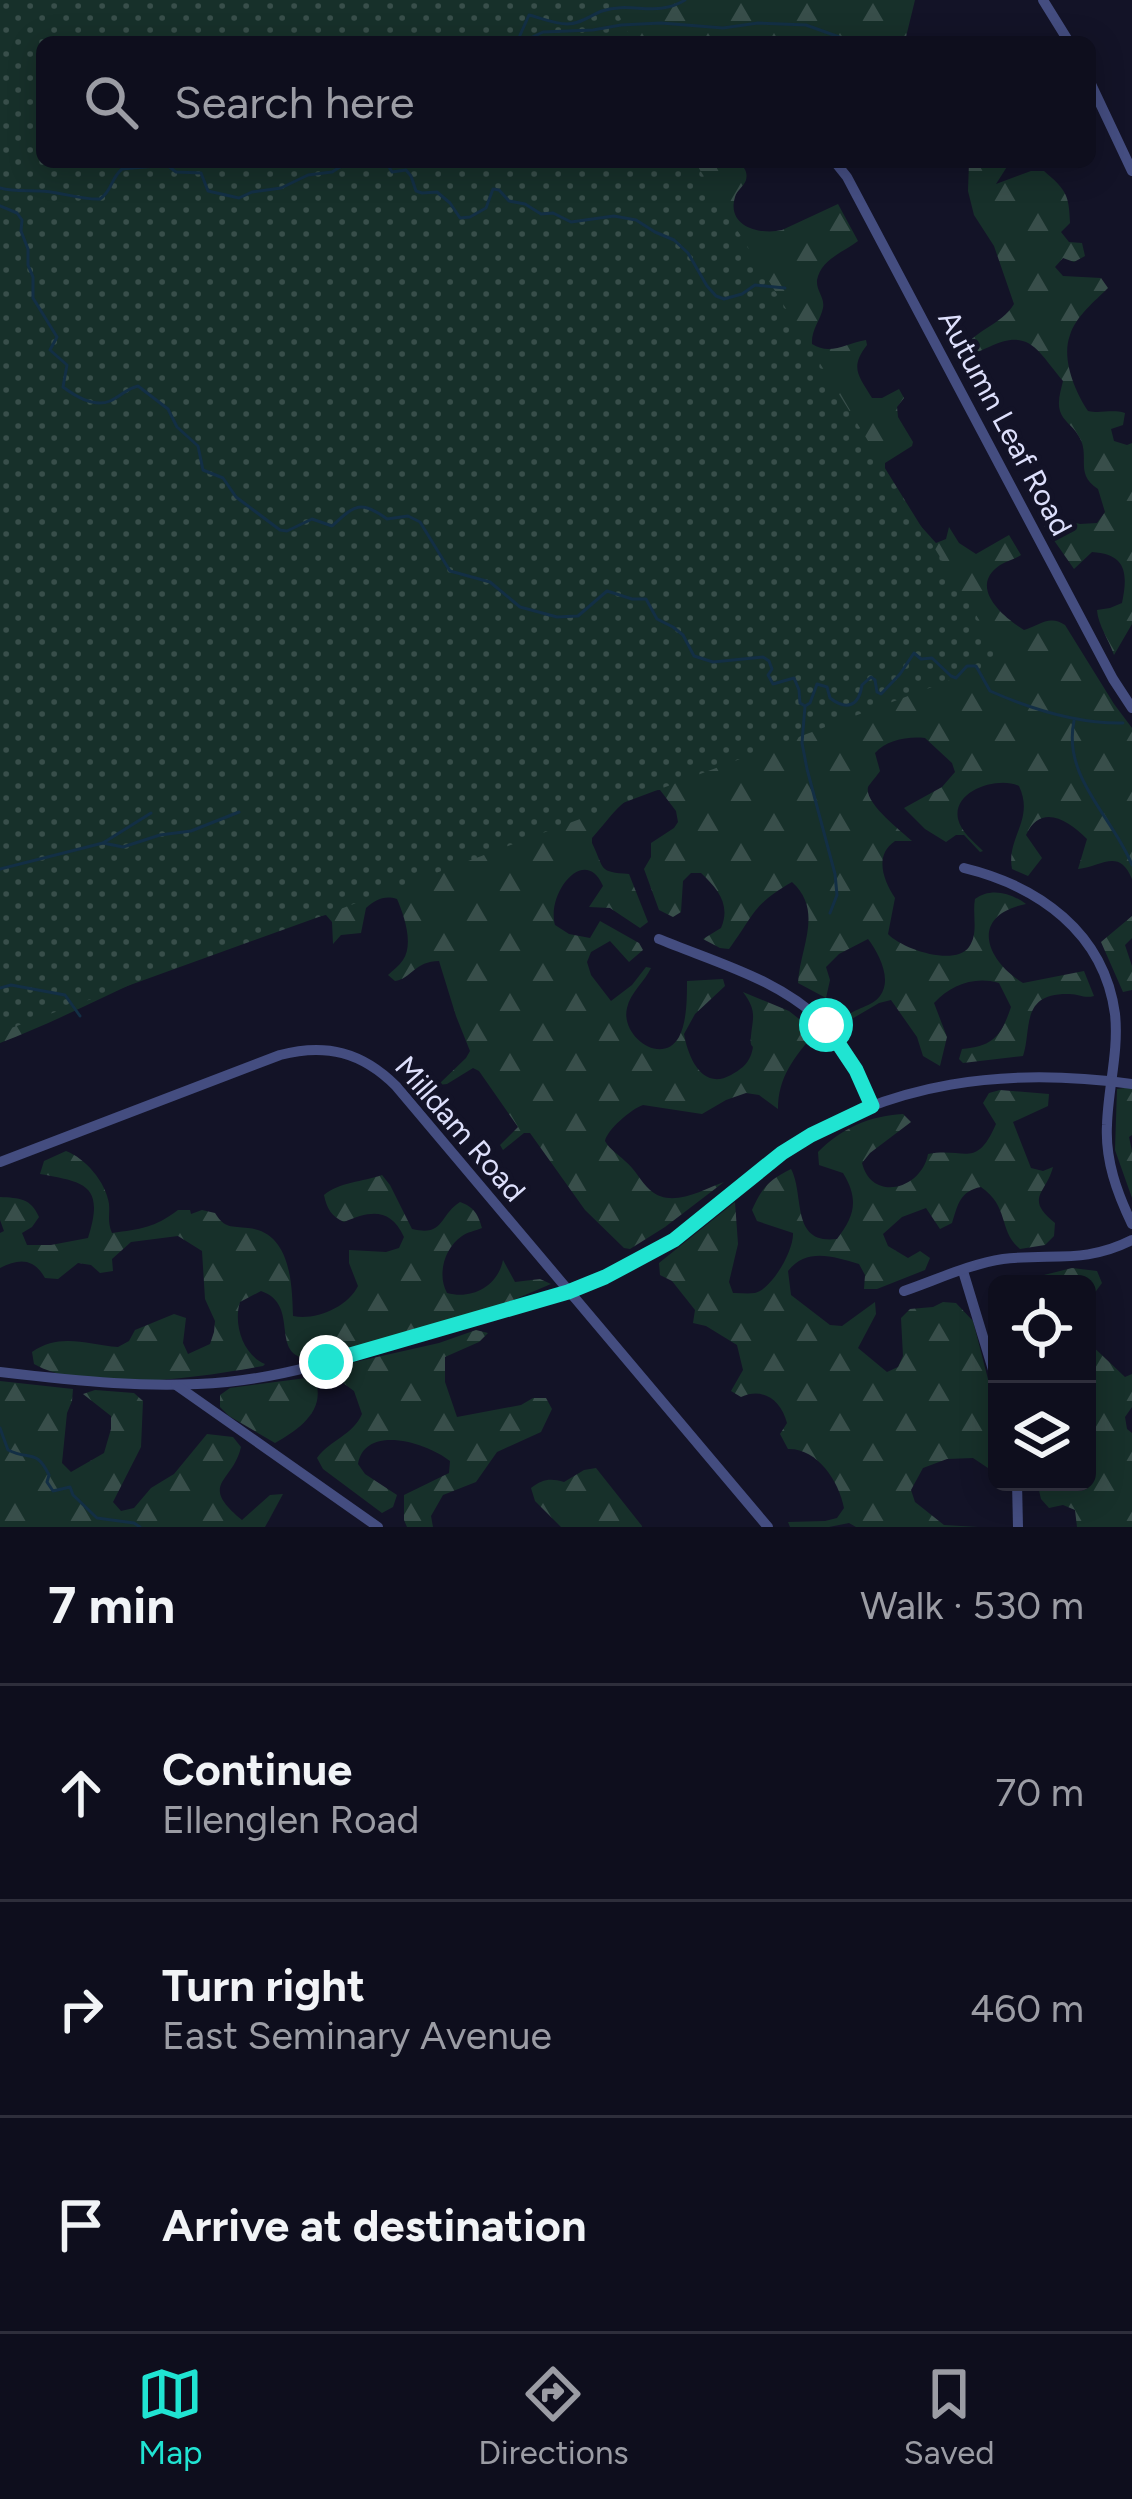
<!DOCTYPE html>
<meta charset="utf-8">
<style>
body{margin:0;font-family:Figtree,sans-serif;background:#1c1c2a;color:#f1f3f6}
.controls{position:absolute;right:36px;bottom:36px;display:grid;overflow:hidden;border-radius:18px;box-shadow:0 6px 30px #0003}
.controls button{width:108px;height:108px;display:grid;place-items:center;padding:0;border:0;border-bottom:3px solid #2e2e3b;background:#0e0e1d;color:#f1f3f6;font:60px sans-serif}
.stop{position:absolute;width:36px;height:36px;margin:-27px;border:9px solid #20e4d2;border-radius:50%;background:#fff}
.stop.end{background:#20e4d2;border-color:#fff;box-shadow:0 3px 12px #0008}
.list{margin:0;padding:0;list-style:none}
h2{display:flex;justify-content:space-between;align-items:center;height:156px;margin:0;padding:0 48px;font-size:51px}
h2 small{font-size:39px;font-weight:400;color:#9b9ca4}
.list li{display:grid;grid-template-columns:78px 1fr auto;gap:36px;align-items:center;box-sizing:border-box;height:216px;padding:0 48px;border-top:3px solid #2e2e3b}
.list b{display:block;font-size:45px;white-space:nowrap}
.list p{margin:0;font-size:39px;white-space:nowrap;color:#9b9ca4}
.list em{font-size:39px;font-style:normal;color:#9b9ca4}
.icon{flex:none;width:66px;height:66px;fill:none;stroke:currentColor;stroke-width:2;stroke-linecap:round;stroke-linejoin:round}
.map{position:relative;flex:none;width:1132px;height:1527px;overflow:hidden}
.search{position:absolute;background:#0e0e1d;box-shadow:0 6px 30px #0003;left:36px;right:36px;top:36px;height:132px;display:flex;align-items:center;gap:30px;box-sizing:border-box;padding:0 42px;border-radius:18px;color:#9b9ca4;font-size:45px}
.sheet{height:804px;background:#0e0e1d}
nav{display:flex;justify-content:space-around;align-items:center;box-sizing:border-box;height:168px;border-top:3px solid #2e2e3b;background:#0e0e1d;font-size:33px;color:#9b9ca4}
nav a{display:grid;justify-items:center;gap:6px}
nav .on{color:#20e4d2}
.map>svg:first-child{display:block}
.forest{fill:url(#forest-firs)}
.park{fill:url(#park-dots)}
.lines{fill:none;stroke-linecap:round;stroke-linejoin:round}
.stream{stroke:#132f45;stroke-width:3}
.minor{stroke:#444d80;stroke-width:10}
.route{stroke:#20e4d2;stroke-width:15}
.labels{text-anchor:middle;stroke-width:10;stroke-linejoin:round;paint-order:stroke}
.street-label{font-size:30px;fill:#dddffb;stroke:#131327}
</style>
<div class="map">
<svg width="1132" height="1527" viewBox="0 0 1132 1527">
<defs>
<pattern id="forest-firs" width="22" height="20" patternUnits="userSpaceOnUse" patternTransform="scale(3)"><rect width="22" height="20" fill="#17302a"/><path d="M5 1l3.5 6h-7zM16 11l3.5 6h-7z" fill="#384e4a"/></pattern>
<pattern id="park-dots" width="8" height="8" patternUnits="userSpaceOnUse" patternTransform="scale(3)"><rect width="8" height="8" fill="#17302a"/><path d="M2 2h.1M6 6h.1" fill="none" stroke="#384e4a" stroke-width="1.8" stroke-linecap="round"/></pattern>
</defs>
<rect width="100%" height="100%" fill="#131327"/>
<g class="forest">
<path d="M0 0H915L906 37 911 42H732C707 36 679 51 656 36L646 42H42V162H739C744 168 748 171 746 180 744 186 737 190 735 197 726 227 761 235 782 230L838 204 858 241C844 252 821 259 817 280 816 291 825 297 823 308 820 321 811 330 812 344 830 356 847 343 866 340L867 345C849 368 859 376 872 398H882L899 389 904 398 897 407 898 417 913 442 912 446 885 463V470L918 523 936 543 946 539 949 527 959 543 976 554 1009 535 1021 555C1013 560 1002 562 995 569 971 591 1006 619 1024 630 1039 626 1049 614 1065 625L1114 704 1132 728V879C1119 847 1101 867 1078 869L1087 839C1068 820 1041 803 1026 835L1042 858 1028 876 1012 869C1006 837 1035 820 1019 786 999 776 952 790 958 819 961 832 974 842 983 851L980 852 964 835H956L946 842 925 829 904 808 942 787 955 772 952 763 925 738C908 736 886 740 875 753L880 771C879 773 869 785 868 787 864 803 901 831 912 841H895C874 855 883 880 895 898L888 934C902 949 955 967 969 947 979 933 972 915 975 899 991 887 1011 893 1026 904 970 915 984 959 1023 983L1084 971 1094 996C1083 999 1079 993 1067 994 1020 994 1032 1029 1023 1056L963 1063 959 1059 962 1049C993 1046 1001 1037 1011 1007L999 983C974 976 951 985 934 1003L947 1037 940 1066 923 1056 917 1037 891 1000 879 1003 850 1020 845 1017C854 1009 873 1006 880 996 893 979 878 952 868 939L839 954 826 967 830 980 826 998 798 983C800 947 824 911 792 882 751 906 755 914 729 949L720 948 703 939 721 928C731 905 718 889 701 873H691L683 881 681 912 673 917 659 910 644 869 651 857V843L674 828 678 822 676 811 660 790C625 790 614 814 592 838V843C605 870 598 872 629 874L648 922 640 928 610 908 589 907 603 886C585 844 546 893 555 925L569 934 590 938 600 921 639 943 643 950 629 962 610 941 591 952 587 962 591 975 611 1001 632 985 646 967 651 968C645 981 630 993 627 1008 620 1036 662 1067 679 1037 687 1022 687 998 687 981L723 979 725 986 695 1014 684 1034C688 1057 702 1091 731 1075 740 1070 747 1065 751 1055 756 1040 749 1052 751 1036 753 1016 757 1011 743 992L789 1011 813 1030 814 1034C794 1058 778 1077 778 1109L759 1095 746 1093 726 1100 702 1114 643 1105C631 1109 607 1130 605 1141 611 1151 617 1153 625 1161 635 1169 641 1182 650 1190 671 1209 702 1190 724 1182L665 1227 630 1249 624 1248 585 1210 530 1133H524L503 1150 500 1145 518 1127 479 1071 473 1068 447 1084 438 1085 466 1058 470 1051 456 1016 439 961C415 961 411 979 395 981L388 975C393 970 399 966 403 960 414 944 404 915 397 899 384 895 375 900 366 908L361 933 341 935 333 944 332 922 326 915C212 934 107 1002 0 1043Z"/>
<path d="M969 162H1010L996 184 1031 171H1044C1066 190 1069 194 1070 223L1061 232 1069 242 1082 243 1085 256 1074 262 1063 258 1055 267 1063 276 1101 278 1108 288C1095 301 1076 316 1070 335 1061 358 1075 392 1088 411 1101 414 1111 409 1125 413L1123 425 1111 429 1114 441 1127 445 1132 443V624L1114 655C1109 640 1098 625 1097 610L1110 608 1122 603C1128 574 1127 554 1092 552L1074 569 1044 526 1054 518 1080 524 1097 523 1105 512 1098 489C1073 473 1092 456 1078 435 1073 426 1063 421 1060 411 1057 401 1061 390 1063 381 1038 352 1030 327 989 347 976 352 973 356 960 354 972 330 1001 326 1014 304L994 246 974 215 968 191Z"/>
<polygon points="1132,916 1132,938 1125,945 1132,966 1132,990 1123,992 1101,942"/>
<polygon points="1132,1087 1132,1135 1129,1137 1132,1151 1132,1198 1115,1150 1117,1089"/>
<path d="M1000 1090 1049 1094 1048 1106 1013 1122 1031 1168 1043 1171 1053 1167C1046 1194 1024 1198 1055 1223L1054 1236 1045 1245 1020 1249C998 1231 1010 1207 981 1187 960 1191 958 1204 952 1223L940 1229 926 1208 902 1217 883 1234 888 1246 908 1258 920 1251 930 1258 925 1270 877 1289H864L865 1275 859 1264C834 1257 807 1247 788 1271L791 1295 830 1325 842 1326 875 1302 876 1314 858 1348 887 1372 898 1367 903 1356 901 1318 910 1309 933 1307 943 1302 956 1303 973 1321 997 1414V1474L973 1458 947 1459 923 1468 911 1490 915 1502 944 1525 978 1527H856L849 1523 829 1527H790L788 1522 825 1521 837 1518 844 1508C839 1481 817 1448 788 1449L780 1434 787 1423C781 1400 763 1387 741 1397L731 1391 743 1370 737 1345 706 1326 693 1323 695 1310 672 1281 660 1275 659 1263 735 1202 738 1244 729 1282 733 1293C740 1293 748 1294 755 1293 772 1289 794 1250 793 1233L757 1221 752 1210C763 1186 768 1181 791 1169 805 1195 790 1245 837 1239 855 1216 859 1199 843 1173L819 1165 818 1152C842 1128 869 1116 903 1114L911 1122 870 1153 862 1163C872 1203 922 1189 928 1154 965 1147 976 1170 996 1124L983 1103 989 1093Z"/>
<path d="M66 1151C85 1158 106 1182 109 1204 110 1215 107 1221 112 1233 141 1229 154 1228 178 1210H190L191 1214 202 1210 215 1213C225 1229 231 1226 248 1228 291 1232 292 1284 293 1316 315 1321 348 1307 358 1286L349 1263V1250L386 1252 399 1248 404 1237C390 1207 370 1211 344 1222 331 1216 327 1209 324 1195 339 1182 363 1182 382 1175L390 1185 412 1229C445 1237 439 1215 460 1202 474 1207 478 1214 482 1228 475 1231 467 1232 462 1236 444 1248 437 1275 447 1293 472 1300 498 1286 503 1260L515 1282 540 1279 551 1284 504 1304 311 1359C267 1357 302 1305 261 1291L240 1302C233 1324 243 1355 265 1364L263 1366C202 1377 89 1395 34 1364L32 1352C61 1332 87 1345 118 1347L129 1341 135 1330 174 1314 186 1318 183 1343 188 1354 210 1344 214 1332 215 1321 205 1299 202 1251 178 1236 131 1242 112 1259 113 1271 100 1273 91 1265 78 1263 58 1279 45 1278C34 1258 19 1258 0 1268V1233L4 1231 0 1220V1197C19 1198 31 1198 39 1217L32 1227 22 1233 27 1245H51L88 1238C105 1185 85 1182 40 1174L44 1161Z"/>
<polygon points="1072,1268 1097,1271 1102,1283 1087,1303 1087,1284 997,1284 997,1292 993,1289 1000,1279 1036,1277"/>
<path d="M476 1330 488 1333 479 1342 445 1357V1382L457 1417 521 1405 533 1398H546L552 1409 541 1432 497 1452 476 1482 443 1495 431 1516 433 1527H407L404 1520V1495L449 1473 450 1461C428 1443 365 1423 358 1464L365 1474 397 1495 393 1507 382 1513 323 1469 317 1458C330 1440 353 1435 362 1414L354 1391 324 1369 439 1343Z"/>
<polygon points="1087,1341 1125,1377 1132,1374 1132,1407 1125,1417 1127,1429 1132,1433 1132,1527 1077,1527 1075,1510 1063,1505 1049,1508 1041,1499 1037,1482 1087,1482"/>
<path d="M314 1377C328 1409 300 1429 275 1443L229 1416 220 1407V1395L230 1388Z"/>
<path d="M0 1381 73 1389 72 1401 67 1413 62 1463 71 1472 104 1453 111 1429V1416L83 1394 95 1390 134 1393 143 1401 141 1447 113 1502 121 1511 134 1508 151 1488 174 1474 207 1434 233 1437 241 1447C233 1483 197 1483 242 1520L270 1495 283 1494 265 1527H0Z"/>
<path d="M596 1468 642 1526V1527H561L535 1501 531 1488C543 1479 550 1478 564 1482L584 1470Z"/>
</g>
<polygon class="park" points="0,0 611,0 633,42 42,42 42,162 695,162 1004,660 327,914 0,1032"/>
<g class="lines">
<g class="stream">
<path d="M517 42 529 15C541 18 555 24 567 24 581 24 591 15 602 11 632 1 656 18 685 0"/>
<polyline points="522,42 543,32 593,30 621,25 661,23 723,28 758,23 806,25 853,42"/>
<polyline points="372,162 379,162"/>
<polyline points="386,162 392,172 406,170 411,176 416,191 422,193 437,192 450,203 460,218 470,217 486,208 493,189 499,190 509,201 525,204 541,214 553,213 571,222 614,216 636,220 655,232 674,240 688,253 707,286 716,296 724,299 742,294 755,285 785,288"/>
<path d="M0 188C15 192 26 190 40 191 58 191 80 200 100 199 112 191 111 178 122 169L167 165 176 172 201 173 208 191 239 198 252 192 281 188 308 175 332 172 348 162"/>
<path d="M0 206 17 213 22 220 21 231 28 249V265L33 277V298L57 337 50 350 67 365 63 387C75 396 94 408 110 401 121 396 126 389 138 386L168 409 177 427 198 446 203 470 223 478 236 497 280 530 287 531 312 519 332 526C354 506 360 499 387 519L408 516 420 522 450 571 490 582 520 607 557 617 578 616 607 591 632 599H646L657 619 673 627 683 635 694 656 713 662 763 657 769 661 772 669 768 675 773 684 794 678 799 690 800 703 805 706 810 703 817 684 827 687 830 698C847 711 859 706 862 685L871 677 875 680 877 692 881 694 900 674 914 653 921 659 932 658 951 676 956 678 967 666H976L990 691C1031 709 1078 724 1123 723"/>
<polyline points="805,706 802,743 807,769 835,874 837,895 830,913"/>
<path d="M1074 721C1062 777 1113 817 1132 865"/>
<polyline points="103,843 123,847 160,835 191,831 239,812"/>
<polyline points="0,869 103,843 151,813"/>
<polyline points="0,988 11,985 65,995 80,1016"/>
<path d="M0 1428 8 1450C30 1461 36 1448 49 1475L47 1482 53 1491 70 1487 73 1495 97 1518 134 1523 140 1527"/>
</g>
<g class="minor">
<polyline points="1043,0 1069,42"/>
<polyline points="1090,82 1132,171"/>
<polyline points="835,162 847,177 1113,679 1132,708"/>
<path d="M964 868C1038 886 1104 932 1115 1014 1119 1051 1108 1088 1107 1125 1105 1160 1117 1193 1132 1224"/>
<path d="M659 939C714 962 783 980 825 1025 847 1048 859 1076 872 1105"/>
<path d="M0 1162 280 1055C326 1043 362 1052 396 1086L768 1527"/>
<polyline points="963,1271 997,1383"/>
<path d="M904 1291C936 1280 970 1264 1003 1259 1052 1253 1085 1264 1132 1240"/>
<path d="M0 1372C76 1381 151 1389 227 1382 299 1375 370 1349 439 1329 495 1314 552 1301 604 1277 643 1260 680 1237 713 1210 736 1191 758 1169 783 1152 889 1080 1008 1067 1132 1084"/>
<polyline points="176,1385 378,1527"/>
<polyline points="1017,1482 1018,1527"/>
</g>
</g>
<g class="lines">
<polyline class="route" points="326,1362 568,1292 605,1277 674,1240 782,1153 811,1135 872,1106 856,1070 826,1025"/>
</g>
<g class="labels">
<g class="street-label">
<text transform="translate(1005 423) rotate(62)" y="10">Autumn Leaf Road</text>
<text transform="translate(460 1129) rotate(49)" y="10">Milldam Road</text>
</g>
</g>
</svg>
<div class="controls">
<button><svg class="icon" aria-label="locate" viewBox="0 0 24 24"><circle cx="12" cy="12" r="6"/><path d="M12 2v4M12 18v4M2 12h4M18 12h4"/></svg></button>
<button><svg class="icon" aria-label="layers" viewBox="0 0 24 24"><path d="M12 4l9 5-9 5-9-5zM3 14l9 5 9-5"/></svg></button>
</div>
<div class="stop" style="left:826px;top:1025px"></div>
<div class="stop end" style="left:326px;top:1362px"></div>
<div class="search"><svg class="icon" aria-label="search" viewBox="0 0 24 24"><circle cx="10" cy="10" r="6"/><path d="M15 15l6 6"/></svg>Search here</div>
</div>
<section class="sheet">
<h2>7 min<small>Walk · 530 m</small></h2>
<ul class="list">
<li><svg class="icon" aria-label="ahead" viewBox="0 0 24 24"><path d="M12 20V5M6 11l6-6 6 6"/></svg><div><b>Continue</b><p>Ellenglen Road</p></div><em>70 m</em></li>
<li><svg class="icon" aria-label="right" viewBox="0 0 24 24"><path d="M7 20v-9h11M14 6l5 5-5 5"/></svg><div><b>Turn right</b><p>East Seminary Avenue</p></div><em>460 m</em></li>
<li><svg class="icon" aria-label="arrive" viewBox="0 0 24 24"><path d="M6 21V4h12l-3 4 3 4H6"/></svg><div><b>Arrive at destination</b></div></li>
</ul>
</section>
<nav>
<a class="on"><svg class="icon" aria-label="map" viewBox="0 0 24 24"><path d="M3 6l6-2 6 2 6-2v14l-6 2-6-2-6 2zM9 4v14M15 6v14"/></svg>Map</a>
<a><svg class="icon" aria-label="directions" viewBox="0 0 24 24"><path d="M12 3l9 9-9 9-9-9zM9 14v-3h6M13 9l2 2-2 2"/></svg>Directions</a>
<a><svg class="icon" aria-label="saved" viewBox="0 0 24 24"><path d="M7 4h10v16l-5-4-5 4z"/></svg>Saved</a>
</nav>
